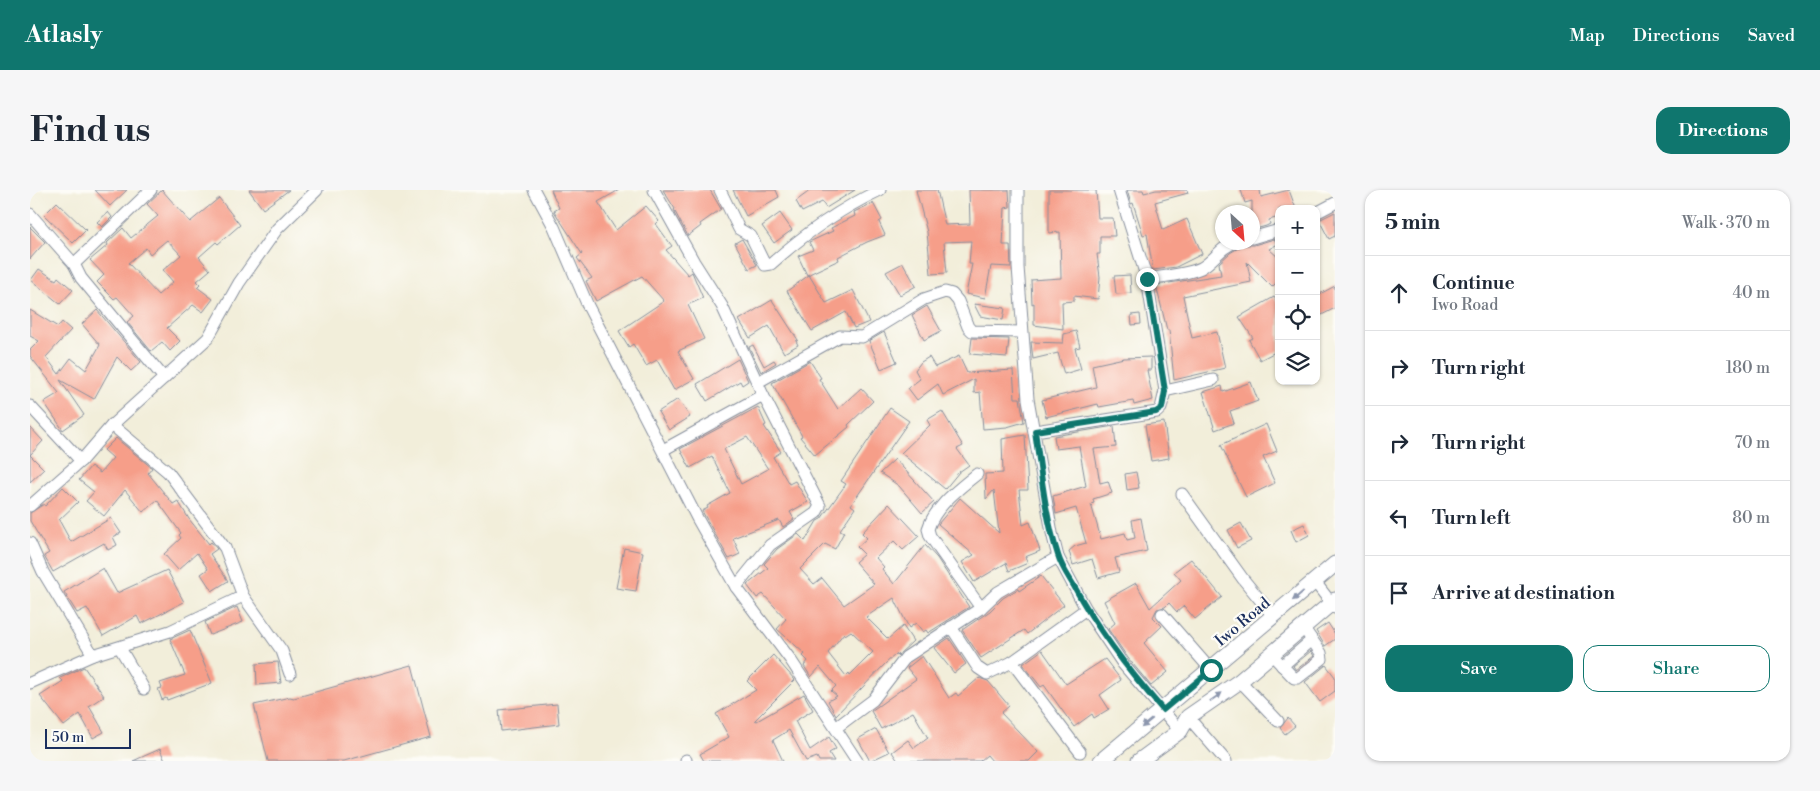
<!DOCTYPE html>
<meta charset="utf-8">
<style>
body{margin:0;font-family:"Libre Bodoni",serif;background:#f6f6f7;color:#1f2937}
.controls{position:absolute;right:15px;top:15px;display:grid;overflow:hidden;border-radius:10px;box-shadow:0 1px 4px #0004}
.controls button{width:45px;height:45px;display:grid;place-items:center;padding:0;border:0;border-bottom:1px solid #e0e1e3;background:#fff;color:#1f2937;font:25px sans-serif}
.compass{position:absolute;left:1185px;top:15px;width:45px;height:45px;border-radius:50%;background:#fff;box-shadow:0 1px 4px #0004;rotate:154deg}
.scale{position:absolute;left:15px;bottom:12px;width:86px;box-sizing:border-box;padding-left:5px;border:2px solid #1b2f5e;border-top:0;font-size:14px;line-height:18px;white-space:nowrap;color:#1b2f5e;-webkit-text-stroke:4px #fdfcf7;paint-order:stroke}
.stop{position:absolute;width:15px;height:15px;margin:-11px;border:4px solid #0f766e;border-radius:50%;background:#fff}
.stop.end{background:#0f766e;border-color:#fff;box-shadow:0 1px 5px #0008}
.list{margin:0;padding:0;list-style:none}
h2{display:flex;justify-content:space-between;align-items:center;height:65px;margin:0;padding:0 20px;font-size:21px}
h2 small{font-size:16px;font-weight:400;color:#747a83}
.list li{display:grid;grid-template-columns:32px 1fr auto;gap:15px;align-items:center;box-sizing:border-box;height:75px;padding:0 20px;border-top:1px solid #e0e1e3}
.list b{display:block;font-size:19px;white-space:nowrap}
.list p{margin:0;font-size:16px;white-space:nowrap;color:#747a83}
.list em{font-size:16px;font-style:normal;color:#747a83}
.actions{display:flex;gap:10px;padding:15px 20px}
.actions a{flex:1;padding:11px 0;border:1px solid #0f766e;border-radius:15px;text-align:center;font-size:18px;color:#0f766e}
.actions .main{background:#0f766e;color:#fff}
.icon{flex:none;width:28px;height:28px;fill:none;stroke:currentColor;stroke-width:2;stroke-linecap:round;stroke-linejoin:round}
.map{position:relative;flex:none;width:1305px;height:571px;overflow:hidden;border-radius:15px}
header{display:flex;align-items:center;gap:30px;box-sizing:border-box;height:70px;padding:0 25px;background:#0f766e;color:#fff}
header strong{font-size:24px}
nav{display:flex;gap:28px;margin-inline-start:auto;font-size:18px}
.intro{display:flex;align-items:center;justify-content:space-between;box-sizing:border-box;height:120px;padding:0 30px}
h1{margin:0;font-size:35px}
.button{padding:12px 22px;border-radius:15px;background:#0f766e;color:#fff;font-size:18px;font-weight:700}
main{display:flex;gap:30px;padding:0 30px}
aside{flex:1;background:#fff;border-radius:15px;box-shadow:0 1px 4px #0004}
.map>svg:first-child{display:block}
.building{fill:#f69e89;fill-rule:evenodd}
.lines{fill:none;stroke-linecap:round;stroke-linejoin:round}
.minor-casing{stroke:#868e9c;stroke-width:13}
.major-casing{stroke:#868e9c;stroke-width:17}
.minor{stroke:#fff;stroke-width:11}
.major{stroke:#fff;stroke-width:15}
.oneway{fill:#8d97ae}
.route{stroke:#0f766e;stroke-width:6}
.labels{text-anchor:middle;stroke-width:4.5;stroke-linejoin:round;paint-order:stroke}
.street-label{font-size:16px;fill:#1b2f5e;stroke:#fdfcf7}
</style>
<header>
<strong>Atlasly</strong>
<nav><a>Map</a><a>Directions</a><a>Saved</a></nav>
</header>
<div class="intro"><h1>Find us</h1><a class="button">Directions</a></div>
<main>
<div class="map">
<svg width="1305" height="571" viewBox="0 0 1305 571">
<rect width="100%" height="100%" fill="#fdfcf7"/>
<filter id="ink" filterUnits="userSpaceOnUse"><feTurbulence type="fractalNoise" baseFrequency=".02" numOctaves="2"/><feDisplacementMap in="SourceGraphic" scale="10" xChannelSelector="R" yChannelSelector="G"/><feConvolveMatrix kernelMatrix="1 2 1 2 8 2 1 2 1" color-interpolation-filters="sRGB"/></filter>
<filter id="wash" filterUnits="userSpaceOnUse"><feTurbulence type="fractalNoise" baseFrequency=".0096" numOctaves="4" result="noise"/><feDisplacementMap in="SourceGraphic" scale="20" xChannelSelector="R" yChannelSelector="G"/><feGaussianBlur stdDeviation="1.12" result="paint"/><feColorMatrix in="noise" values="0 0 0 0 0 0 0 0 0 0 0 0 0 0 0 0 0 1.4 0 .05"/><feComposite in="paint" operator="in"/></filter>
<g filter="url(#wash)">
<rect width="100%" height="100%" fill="#f2eeda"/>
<g id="blocks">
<g class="building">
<polygon points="65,0 97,0 80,16"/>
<path d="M132 0 160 32 189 8 210 35 188 54 186 52 169 67 180 80 167 91 170 94 167 97 183 109 173 122 163 115 137 138 150 151 140 161 132 152 121 161 97 132 104 126 87 107 84 109 67 92 74 85 60 70 78 55 77 53 93 38 101 48 128 26 117 14ZM137 50 151 65 133 80 143 92 128 105 98 73 116 58 120 64Z"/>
<polygon points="219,0 259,0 233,19"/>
<polygon points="521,0 589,0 568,12 586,40 616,16 629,31 626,34 642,56 636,60 658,85 662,82 673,108 658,115 674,149 648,161 664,189 644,200 627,170 616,176 603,154 599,157 589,141 634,111 612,86 566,111 556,91 562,88 547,68 552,64 524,21 529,18"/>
<polygon points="633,0 680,0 691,19 670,34 671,36 658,46 644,20 645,19"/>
<polygon points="703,0 746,0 749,7 716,26"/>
<polygon points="781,0 825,0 796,18 792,12 772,22 766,11"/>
<polygon points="886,0 907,0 915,35 940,34 939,0 979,0 980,17 975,18 973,55 980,55 981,77 961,76 955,108 936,104 942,74 939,74 941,51 914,52 917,83 901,84 897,42"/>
<polygon points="1019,0 1066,0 1068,28 1083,28 1085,46 1070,46 1070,64 1067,64 1070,87 1068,109 1044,106 1044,111 1032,112 1033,139 1004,135 1004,113 1002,114 1001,90 1031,88 1030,42 1019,43"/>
<polygon points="1097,0 1113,0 1114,3 1126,0 1157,0 1158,3 1125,12 1133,40 1157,29 1172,64 1146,77 1123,80 1117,44 1113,45 1103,13 1101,14"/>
<polygon points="1211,0 1230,0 1231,7 1259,0 1266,19 1249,19 1249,27 1239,30 1240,34 1236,36 1222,40 1222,11 1215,13"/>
<polygon points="27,12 56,40 43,53 14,25"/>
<polygon points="843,13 852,30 849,32 855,45 837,52 808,67 809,70 777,85 768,66 783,60 779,52 803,41 801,38 825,26 824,22"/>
<polygon points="78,22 82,27 72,37 67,32"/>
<polygon points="1305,22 1305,46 1299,49 1289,30"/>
<polygon points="750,23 762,40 744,53 732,36"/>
<polygon points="0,37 15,52 0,69"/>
<polygon points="712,49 727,75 719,79 705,53"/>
<polygon points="1244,49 1248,54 1239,59 1249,68 1249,90 1242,97 1217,72 1221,92 1153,106 1162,148 1187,142 1195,178 1144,190 1139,140 1137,140 1126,95 1191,85 1189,73 1200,63 1213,55 1224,55"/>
<polygon points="873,73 886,96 870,105 856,82"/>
<polygon points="9,79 26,90 28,87 43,100 30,114 1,90"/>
<polygon points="779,85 796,113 823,100 839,132 824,138 816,122 782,141 757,101"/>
<polygon points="1100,85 1101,103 1086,104 1084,86"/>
<polygon points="1305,96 1305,118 1286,128 1286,106"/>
<polygon points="1244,107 1249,114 1249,160 1230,170 1219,150 1223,148 1209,127"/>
<polygon points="742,110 768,150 766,151 768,155 754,163 739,136 720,148 709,130"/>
<polygon points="944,114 975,118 973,130 950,126"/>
<polygon points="897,116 911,141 894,150 882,125"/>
<polygon points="0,120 28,137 32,132 41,140 16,167 29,184 41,168 56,180 70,155 52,134 67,120 111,172 101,181 87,167 64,209 30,190 54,225 33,240 14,212 29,203 0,166 0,160 9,151 0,146"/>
<polygon points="1110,124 1111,134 1102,135 1101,125"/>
<polygon points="1046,141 1050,157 1045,158 1051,179 1034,184 1028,163 1003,169 1001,152 1033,153 1034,144"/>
<polygon points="854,142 867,172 851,179 839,151"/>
<polygon points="942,148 979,149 977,167 940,164"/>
<polygon points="723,155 734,176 744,170 746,173 731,182 719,157"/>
<polygon points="929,166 937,183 983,180 985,208 990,208 994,232 977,237 953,239 950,202 944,203 944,189 913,205 908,194 887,210 878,198 890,189 885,180 891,172 899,167 905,177"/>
<polygon points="1121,167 1121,180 1117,180 1123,210 1104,215 1103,211 1069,217 1068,214 1016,227 1012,210 1066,197 1062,175 1094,168"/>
<polygon points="708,169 718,191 712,195 710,191 677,211 667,194"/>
<polygon points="780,171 791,188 789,189 808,219 831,198 843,211 818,235 819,237 785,265 770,247 772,246 742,193"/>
<polygon points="1221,192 1228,211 1200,221 1204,233 1185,240 1173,202 1192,196 1193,202"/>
<polygon points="648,209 660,227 639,240 628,222"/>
<path d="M728 217 736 235 734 236 751 262 743 267 759 294 765 291 778 312 760 322 764 329 753 337 749 330 703 348 710 364 699 369 672 321 678 318 677 316 700 303 682 266 660 278 650 259ZM717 247 738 279 711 294 694 259Z"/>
<path d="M860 218 879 231 821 315 825 318 810 340 814 342 805 359 795 354 770 379 784 394 792 388 814 415 844 394 825 372 834 364 827 357 837 348 832 343 859 314 889 346 873 360 864 351 846 368 854 377 852 379 864 394 895 355 907 368 939 417 898 443 896 440 893 442 886 433 879 438 864 408 836 427 858 449 873 436 883 451 867 466 866 464 855 474 806 525 798 511 807 506 801 501 806 496 790 477 781 487 774 476 778 471 773 466 775 464 747 439 756 429 733 404 727 408 717 395 738 378 734 374 747 359 768 344 775 351 787 331 791 329 816 294 811 291ZM821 441 843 462 820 485 819 483 816 486 798 463 814 443 815 445Z"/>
<polygon points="912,221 933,256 927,259 939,275 929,282 915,299 871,263 900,235 897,230"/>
<polygon points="1134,232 1139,268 1121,271 1115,235"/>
<polygon points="1236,234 1247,261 1233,267 1245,293 1216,307 1191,255"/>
<polygon points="1084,236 1086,257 1064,259 1070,293 1078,291 1082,303 1063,309 1064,313 1061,314 1071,349 1095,343 1097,350 1105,348 1102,330 1111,328 1117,361 1085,368 1089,382 1068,388 1062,369 1043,375 1039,361 1045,356 1056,353 1046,318 1026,324 1023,306 1056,296 1049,256 1026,259 1024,246"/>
<polygon points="0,237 13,251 0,265 14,279 0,292"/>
<polygon points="995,245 998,300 989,300 993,335 1000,332 1010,361 995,367 998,373 979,381 976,373 944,392 932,372 944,365 908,334 930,308 969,343 964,300 956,309 955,284 973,283 972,249"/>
<polygon points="86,248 122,278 118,283 143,314 148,311 159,329 179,354 181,352 187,359 180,364 198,391 182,401 171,384 178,379 167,363 148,380 134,364 151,348 149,345 151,343 127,310 113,322 95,300 74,326 56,311 64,302 49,290 61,276 70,283 83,268 74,260"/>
<polygon points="865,269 904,312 892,323 869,296 850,283"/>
<polygon points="1106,282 1109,298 1097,300 1095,284"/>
<polygon points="33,297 48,312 29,330 41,352 81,328 91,343 83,347 87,355 78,360 74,353 23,382 14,366 19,363 0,331 0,323 14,314 15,316"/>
<polygon points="1211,333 1221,351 1207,358 1198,340"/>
<polygon points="1274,334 1279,345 1266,352 1261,340"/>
<polygon points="594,358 613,362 606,401 586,398"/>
<polygon points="1161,369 1192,407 1165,429 1154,416 1147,422 1139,413 1135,417 1127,419 1123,427 1132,436 1114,453 1138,482 1121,496 1098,468 1078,439 1085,433 1074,411 1106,393 1120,418 1151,390 1144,382"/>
<polygon points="73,378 87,403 137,380 154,412 111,434 107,426 73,446 57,418 47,423 34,402"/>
<polygon points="1011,386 1034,415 997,444 994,440 951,468 932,440 960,421 973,408 988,399 989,401"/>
<polygon points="207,417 213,432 180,445 175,432"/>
<polygon points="1298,433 1305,444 1305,449 1295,456 1286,441"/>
<polygon points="160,440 182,493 137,510 136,508 132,510 128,499 132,498 130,493 155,485 140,449"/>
<polygon points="919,448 936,474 924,483 904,458"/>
<polygon points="1012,460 1036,494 1075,469 1091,490 1070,505 1079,519 1064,528 1062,524 1044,537 1014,495 1011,497 993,474"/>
<polygon points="1281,461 1284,466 1266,480 1263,476"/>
<polygon points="743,465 765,490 725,530 727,531 774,504 783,520 765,531 780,560 799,547 806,559 799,563 804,571 789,571 787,567 776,571 759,540 743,550 753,571 674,571 670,564 699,547 686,524 726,500 717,491"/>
<polygon points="892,466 919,508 926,503 928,506 949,488 958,491 979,516 971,523 1008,562 999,571 962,571 957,565 950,571 868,571 862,562 878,550 884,558 898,548 883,522 851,539 841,521 886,489 877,478"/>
<polygon points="248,472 251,493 227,495 226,474"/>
<polygon points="382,475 401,547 314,571 238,571 224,515 260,507 264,508"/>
<polygon points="1296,475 1305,487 1305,501 1290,512 1275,492"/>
<polygon points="54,477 74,506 59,516 74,542 63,548 50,524 34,536 10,506 33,491 30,488"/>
<polygon points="527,514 529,534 471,541 469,520"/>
<polygon points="1258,528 1265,536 1255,544 1250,538"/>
<polygon points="846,539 859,562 840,571 828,549"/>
<polygon points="130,559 135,571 103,571"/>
</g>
</g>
</g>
<g filter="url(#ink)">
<use href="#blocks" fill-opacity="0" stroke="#868e9c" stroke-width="1"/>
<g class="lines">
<defs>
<g id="minor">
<polyline points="121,0 44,74 51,88 134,188"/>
<polyline points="504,0 524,37 558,116 667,328 706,397 760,469 827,571"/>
<polyline points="624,0 664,72 692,116 733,205 790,316 786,323 740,355 706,397"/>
<path d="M690 0 709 39 721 46 735 75 741 74C773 45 810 19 850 0"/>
<polyline points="988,0 988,77 998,209 1022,343 1028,367 1056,419 1093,474 1150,541"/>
<polyline points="1089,0 1117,89 1135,201"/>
<polyline points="1286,23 1305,13"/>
<polyline points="0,24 44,74"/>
<polyline points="1222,48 1249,40"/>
<path d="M1117 89C1133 86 1156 85 1171 78 1185 70 1190 57 1206 52"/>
<polyline points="728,192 810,146 832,147 894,109 915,102 922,104 928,111 938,137 942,141 992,142"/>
<polyline points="0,216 51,271"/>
<polyline points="82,235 138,282 195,358 213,406 252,461 260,484"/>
<polyline points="1005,241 1127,222 1131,218 1135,201 1183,190"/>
<polyline points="633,260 733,205"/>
<path d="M947 284C929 299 905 316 898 339L900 346 951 418"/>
<polyline points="1152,304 1213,389 1244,427"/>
<polyline points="0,316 51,271 82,235 178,148 209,93 247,39 287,0"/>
<polyline points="0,353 13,382 63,465"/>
<polyline points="1285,392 1305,418"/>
<polyline points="1132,424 1181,480"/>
<polyline points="921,437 948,478 957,484 982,472 1056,419"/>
<polyline points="90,458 114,499"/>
<polyline points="1241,464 1264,488 1268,488 1292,469 1291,463 1273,437"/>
<polyline points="982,472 1050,562"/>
<polyline points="1252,476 1282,450"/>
<polyline points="1210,491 1248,531"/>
<polyline points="0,493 63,465 140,441 213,406"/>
<polyline points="1158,527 1196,571"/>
<polyline points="807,537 843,510 876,467 951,418 968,402 1028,367"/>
<polyline points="656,570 656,571"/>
</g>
<g id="major">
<polyline points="1071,571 1305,374"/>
<polyline points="1109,571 1150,541 1158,527 1210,491 1305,410"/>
</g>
</defs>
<use href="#minor" class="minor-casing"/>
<use href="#major" class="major-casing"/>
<use href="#minor" class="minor"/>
<use href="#major" class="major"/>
</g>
<defs><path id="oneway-solid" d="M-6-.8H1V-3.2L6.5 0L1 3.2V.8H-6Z" transform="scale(1.25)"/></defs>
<g class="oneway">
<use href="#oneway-solid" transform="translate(1268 406) rotate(139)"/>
<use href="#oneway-solid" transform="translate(1186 507) rotate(-35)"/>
<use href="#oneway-solid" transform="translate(1117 533) rotate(140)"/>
</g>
</g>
<g class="lines" filter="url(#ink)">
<path class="route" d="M1117 89 1135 201 1132 218 1126 222 1005 241C1011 282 1015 326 1028 365 1031 376 1038 386 1044 396 1068 441 1099 481 1133 520L1181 480"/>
</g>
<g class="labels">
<g class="street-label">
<text transform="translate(1212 431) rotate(-40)" y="6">Iwo Road</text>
</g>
</g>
</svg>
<div class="controls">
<button>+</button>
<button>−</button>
<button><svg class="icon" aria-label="locate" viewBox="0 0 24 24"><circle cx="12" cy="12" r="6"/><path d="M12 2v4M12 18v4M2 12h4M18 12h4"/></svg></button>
<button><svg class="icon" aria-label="layers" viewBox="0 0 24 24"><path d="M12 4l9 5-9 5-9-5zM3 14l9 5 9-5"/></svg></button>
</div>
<svg class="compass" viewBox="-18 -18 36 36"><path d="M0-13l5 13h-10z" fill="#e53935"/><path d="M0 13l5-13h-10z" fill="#747a83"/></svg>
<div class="scale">50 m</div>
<div class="stop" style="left:1181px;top:480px"></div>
<div class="stop end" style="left:1117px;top:89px"></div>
</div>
<aside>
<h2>5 min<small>Walk · 370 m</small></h2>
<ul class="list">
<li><svg class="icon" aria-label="ahead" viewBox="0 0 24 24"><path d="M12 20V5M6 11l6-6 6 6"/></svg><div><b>Continue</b><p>Iwo Road</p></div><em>40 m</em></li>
<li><svg class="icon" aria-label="right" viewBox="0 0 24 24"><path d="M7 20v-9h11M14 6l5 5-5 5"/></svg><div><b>Turn right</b></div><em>180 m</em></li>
<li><svg class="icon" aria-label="right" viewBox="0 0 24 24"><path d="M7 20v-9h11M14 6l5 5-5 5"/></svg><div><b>Turn right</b></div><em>70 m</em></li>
<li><svg class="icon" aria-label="left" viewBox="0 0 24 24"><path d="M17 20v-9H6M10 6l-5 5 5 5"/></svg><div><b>Turn left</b></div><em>80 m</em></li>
<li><svg class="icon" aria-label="arrive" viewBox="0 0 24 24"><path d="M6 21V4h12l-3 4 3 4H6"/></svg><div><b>Arrive at destination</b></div></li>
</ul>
<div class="actions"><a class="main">Save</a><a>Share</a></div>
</aside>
</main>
